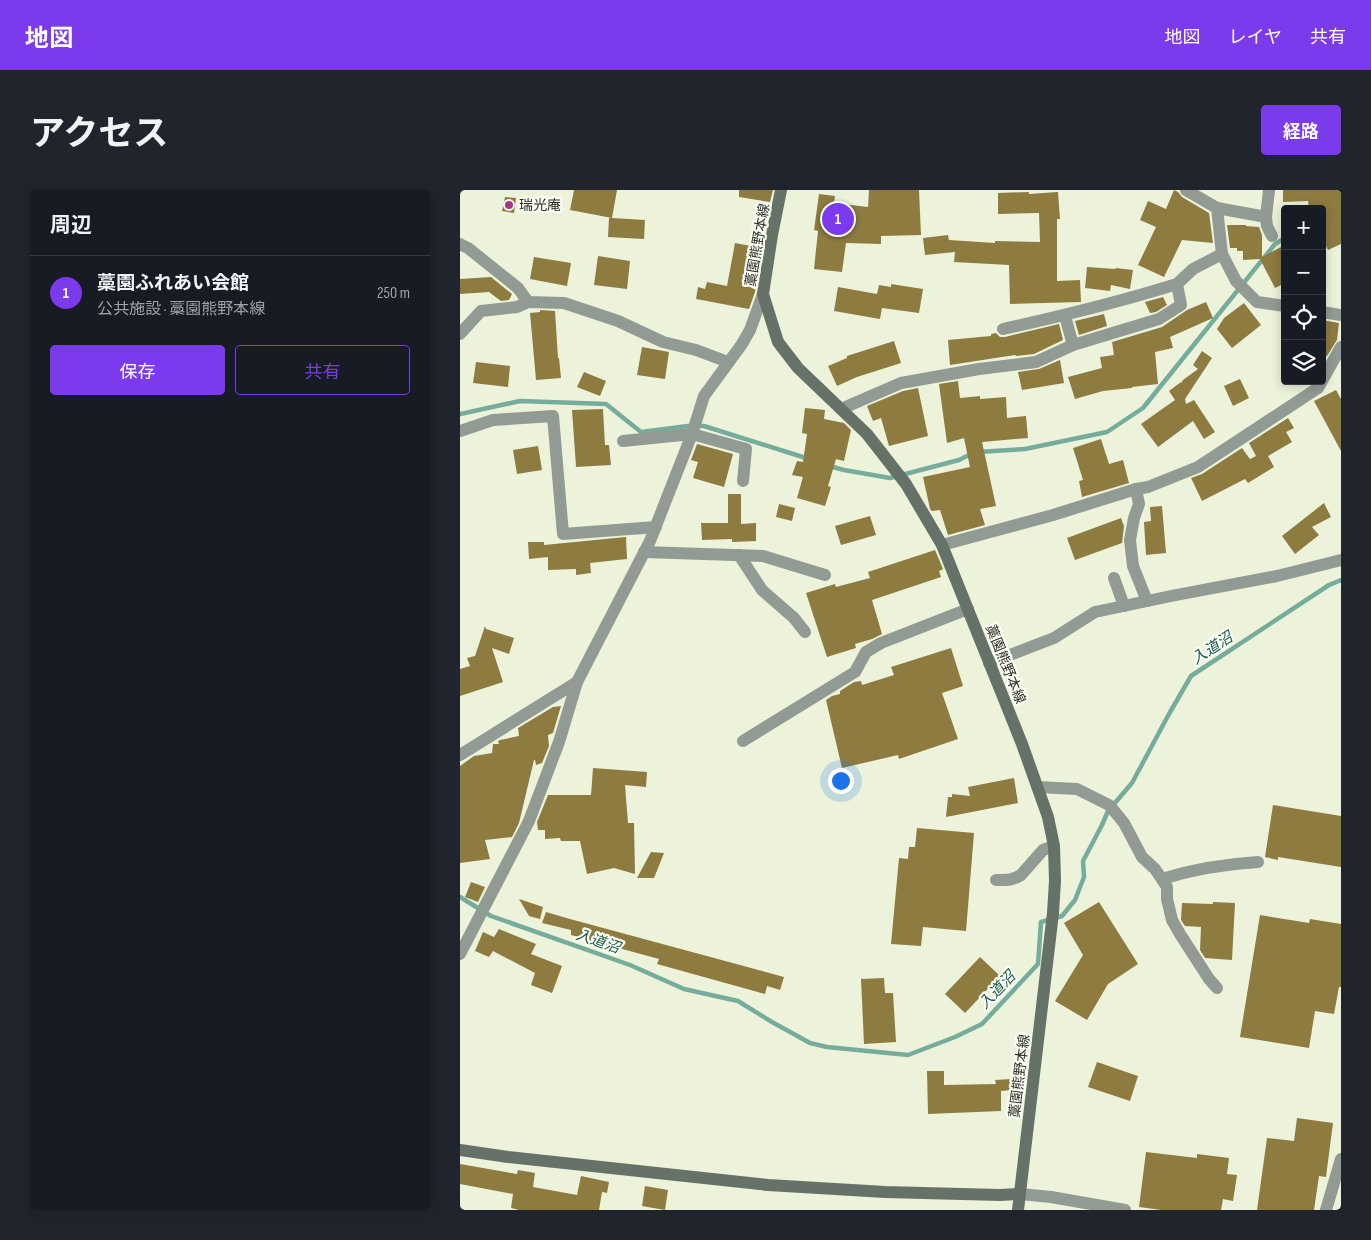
<!DOCTYPE html>
<html lang="ja">
<meta charset="utf-8">
<style>
body{margin:0;font-family:"Sofia Sans Condensed","Noto Sans JP",sans-serif;background:#20242c;color:#f1f3f6}
.controls{position:absolute;right:15px;top:15px;display:grid;overflow:hidden;border-radius:5px;box-shadow:0 2px 12px #0003}
.controls button{width:45px;height:45px;display:grid;place-items:center;padding:0;border:0;border-bottom:1px solid #363941;background:#171b24;color:#f1f3f6;font:25px sans-serif}
.you{position:absolute;left:380px;top:590px;width:18px;height:18px;margin:-12px;border:4px solid #fff;border-radius:50%;background:#1a73e8;box-shadow:0 0 0 8px #1a73e833}
.badge{display:grid;place-items:center;width:32px;height:32px;border-radius:50%;background:#7c3aed;color:#fff;font-size:16px;font-weight:700}
.pin{position:absolute;translate:-50% -50%;border:2px solid #fff;box-shadow:0 1px 5px #0006}
.list{margin:0;padding:0;list-style:none}
h2{display:flex;justify-content:space-between;align-items:center;height:65px;margin:0;padding:0 20px;font-size:21px}
h2 small{font-size:16px;font-weight:400;color:#9ea1a6}
.list li{display:grid;grid-template-columns:32px 1fr auto;gap:15px;align-items:center;box-sizing:border-box;height:75px;padding:0 20px;border-top:1px solid #363941}
.list b{display:block;font-size:19px;white-space:nowrap}
.list p{margin:0;font-size:16px;white-space:nowrap;color:#9ea1a6}
.list em{font-size:16px;font-style:normal;color:#9ea1a6}
.actions{display:flex;gap:10px;padding:15px 20px}
.actions a{flex:1;padding:11px 0;border:1px solid #7c3aed;border-radius:5px;text-align:center;font-size:18px;color:#7c3aed}
.actions .main{background:#7c3aed;color:#fff}
.icon{flex:none;width:28px;height:28px;fill:none;stroke:currentColor;stroke-width:2;stroke-linecap:round;stroke-linejoin:round}
.map{position:relative;flex:none;width:881px;height:1020px;overflow:hidden;border-radius:5px}
header{display:flex;align-items:center;gap:30px;box-sizing:border-box;height:70px;padding:0 25px;background:#7c3aed;color:#fff}
header strong{font-size:24px}
nav{display:flex;gap:28px;margin-inline-start:auto;font-size:18px}
.intro{display:flex;align-items:center;justify-content:space-between;box-sizing:border-box;height:120px;padding:0 30px}
h1{margin:0;font-size:35px}
.button{padding:12px 22px;border-radius:5px;background:#7c3aed;color:#fff;font-size:18px;font-weight:700}
main{display:flex;gap:30px;padding:0 30px}
aside{flex:1;background:#171b24;border-radius:5px;box-shadow:0 2px 12px #0003}
.map>svg:first-child{display:block}
.lines{fill:none;stroke-linecap:round;stroke-linejoin:round}
.stream{stroke:#76ac9b;stroke-width:4.5}
.building{fill:#8e7b40}
.street{stroke:#929b93;stroke-width:12}
.secondary{stroke:#667267;stroke-width:12}
.poi-dot{fill:#aa338a;stroke:#fbfef4;stroke-width:2}
.labels{text-anchor:middle;stroke-width:4.5;stroke-linejoin:round;paint-order:stroke}
.poi-label{font-size:14px;fill:#2b2d24;stroke:#fbfef4;text-anchor:start}
.street-label{font-size:14px;fill:#2b2d24;stroke:#fbfef4}
.water-label{font-size:15px;font-style:italic;fill:#1a594b;stroke:#fbfef4}
</style>
<header>
<strong>地図</strong>
<nav><a>地図</a><a>レイヤ</a><a>共有</a></nav>
</header>
<div class="intro"><h1>アクセス</h1><a class="button">経路</a></div>
<main>
<aside>
<h2>周辺<small></small></h2>
<ul class="list">
<li><span class="badge">1</span><div><b>藁園ふれあい会館</b><p>公共施設 · 藁園熊野本線</p></div><em>250 m</em></li>
</ul>
<div class="actions"><a class="main">保存</a><a>共有</a></div>
</aside>
<div class="map">
<svg width="881" height="1020" viewBox="0 0 881 1020">
<rect width="100%" height="100%" fill="#ecf3da"/>
<g class="lines">
<g class="stream">
<polyline points="0,224 60,211 146,214 181,242 228,236 244,236 349,269"/>
<polyline points="518,262 565,259 647,242 683,218 815,54 825,48"/>
<polyline points="369,276 384,280 430,288 499,270 511,264"/>
<polyline points="0,707 31,726 170,775 224,799 278,811 312,832 350,853 367,857 448,865 495,847 522,834 578,774 581,732 602,726 615,710 624,687 623,671 642,635 648,621 672,593 709,524 731,486 869,395 881,390"/>
</g>
</g>
<g class="building">
<polygon points="114,0 157,0 152,28 185,30 184,49 148,47 149,28 152,28 110,20"/>
<polygon points="279,0 313,0 310,12 279,7"/>
<polygon points="409,0 459,0 461,45 421,46 421,54 386,53 382,82 354,79 358,41 354,40 359,4 375,6 374,13 408,17"/>
<polygon points="714,0 718,2 722,7 749,23 753,53 722,50 704,87 678,75 696,37 680,30 688,11 706,19"/>
<polygon points="823,0 881,0 881,54 868,60 862,48 862,19 849,19 848,11 823,12"/>
<polygon points="569,2 569,4 598,2 600,29 597,29 597,91 620,90 621,112 550,114 549,75 494,72 495,62 465,65 463,48 488,45 489,50 535,53 535,51 580,52 579,23 538,24 538,3"/>
<polygon points="45,7 56,8 54,23 42,21"/>
<polygon points="767,35 786,35 786,36 799,37 802,45 802,67 825,55 825,93 815,98 800,69 783,70 783,61 777,61 777,58 770,58"/>
<polygon points="275,53 291,56 288,70 300,72 295,102 289,119 236,109 238,97 245,99 247,92 267,96"/>
<polygon points="138,66 170,71 167,99 134,95"/>
<polygon points="74,67 111,73 107,96 70,89"/>
<polygon points="627,77 655,79 656,78 673,80 670,99 651,95 650,101 625,98"/>
<polygon points="31,87 52,104 49,110 41,111 29,102 0,104 0,89"/>
<polygon points="431,94 463,99 459,123 422,118 420,129 374,121 378,97 417,104 419,95 431,97"/>
<polygon points="703,107 707,115 696,122 690,123 685,112"/>
<polygon points="746,112 753,128 710,147 713,158 695,162 698,194 672,197 672,198 643,201 615,209 608,187 642,178 640,167 654,165 652,152 702,137 727,120"/>
<polygon points="784,113 801,135 772,158 757,139 764,128"/>
<polygon points="80,120 95,121 98,168 99,168 101,188 76,190 70,123 80,122"/>
<polygon points="644,124 647,136 619,145 615,131"/>
<polygon points="862,130 879,133 877,150 867,166 862,165"/>
<polygon points="599,134 603,150 574,164 556,166 555,165 490,175 488,150 531,146 531,144 536,143 540,147 545,147"/>
<polygon points="434,151 441,173 397,187 377,196 368,176 387,168 387,166"/>
<polygon points="182,157 209,162 205,189 177,185"/>
<polygon points="742,161 752,168 725,209 726,214 734,210 755,242 744,249 733,231 698,257 681,234 715,210 709,201 721,192 721,193 723,190 738,179 733,175"/>
<polygon points="600,170 604,193 562,200 558,182 579,179"/>
<polygon points="16,172 50,176 48,197 13,193"/>
<polygon points="124,182 146,191 140,206 117,197"/>
<polygon points="780,189 789,208 773,216 764,196"/>
<polygon points="498,191 500,208 520,206 520,209 546,207 547,228 566,226 568,248 522,252 536,316 520,319 525,335 488,345 480,320 472,321 470,319 463,287 510,277 504,248 487,253 479,194"/>
<polygon points="458,198 468,246 429,256 421,228 413,231 407,216 443,201"/>
<polygon points="876,200 881,209 881,261 854,211"/>
<polygon points="345,218 365,220 364,229 384,233 391,240 384,271 376,269 368,296 371,297 365,316 337,308 343,287 332,285 337,271 343,272 347,244 342,243"/>
<polygon points="143,219 145,255 149,255 151,275 116,277 112,220"/>
<polygon points="828,228 834,238 826,242 832,252 808,266 814,277 788,293 785,289 742,311 731,288 742,284 782,258 790,269 796,266 789,253"/>
<polygon points="641,249 649,274 663,270 669,293 622,307 619,291 623,290 613,258"/>
<polygon points="237,254 273,264 264,297 233,288 238,272 231,270"/>
<polygon points="78,256 82,280 57,284 53,260"/>
<polygon points="268,304 281,304 281,334 296,333 296,351 272,352 272,349 242,350 241,333 268,333"/>
<polygon points="864,313 871,327 852,337 859,345 835,364 822,346"/>
<polygon points="319,314 335,318 332,331 316,327"/>
<polygon points="702,316 706,363 686,365 684,332 691,331 690,317"/>
<polygon points="410,326 416,345 381,355 375,336"/>
<polygon points="661,328 664,336 662,353 615,370 607,348"/>
<polygon points="166,347 167,369 130,373 131,383 116,385 116,379 88,380 88,367 69,369 68,352 84,352 84,355"/>
<polygon points="475,360 483,379 479,381 481,387 412,410 422,444 412,449 395,454 396,458 367,467 346,403 375,394 376,397 410,388 408,382"/>
<polygon points="25,436 26,439 54,448 49,464 32,458 43,492 0,506 0,479 10,476 7,468 15,466"/>
<polygon points="491,458 503,496 482,503 498,549 439,569 438,565 382,578 366,510 372,506 380,504 380,501 394,492 401,491 402,495 434,485 431,477"/>
<polygon points="101,516 93,543 88,545 89,556 82,573 76,575 75,570 74,570 59,633 52,647 25,650 30,669 0,673 0,576 14,566 32,563 33,554 39,554 38,551 40,550 59,546 58,538 93,517"/>
<polygon points="133,578 187,582 186,597 165,595 168,633 174,633 175,684 154,678 127,684 120,651 101,651 100,648 85,649 85,640 78,640 77,632 88,605 131,605"/>
<polygon points="554,588 558,613 486,627 488,607 492,607 492,604 510,606 508,597"/>
<polygon points="813,615 881,626 881,677 818,667 818,670 805,667"/>
<polygon points="457,638 514,643 506,741 463,737 461,756 431,754 439,668 448,669 449,657 455,657"/>
<polygon points="191,662 204,663 194,688 177,688"/>
<polygon points="11,692 25,697 18,712 5,707"/>
<polygon points="59,709 83,717 80,729 69,726"/>
<polygon points="639,712 678,774 648,794 627,830 595,811 623,765 604,733"/>
<polygon points="753,712 775,713 772,770 745,768 740,760 741,737 725,736 721,730 722,713 753,714"/>
<polygon points="86,722 110,729 324,787 320,800 307,796 305,804 197,774 199,769 111,745 111,740 82,733"/>
<polygon points="800,725 849,733 850,729 881,734 881,797 879,797 874,824 855,821 849,858 780,847"/>
<polygon points="39,739 76,754 71,764 102,776 92,803 71,795 75,783 33,761 29,767 15,761 23,742 34,747"/>
<polygon points="520,767 540,786 505,823 485,804"/>
<polygon points="424,788 425,803 433,803 436,852 404,854 401,789"/>
<polygon points="637,872 678,886 670,911 628,897"/>
<polygon points="467,881 484,881 484,895 536,894 535,890 551,889 551,900 541,901 541,921 468,924"/>
<polygon points="837,928 873,933 866,987 859,986 854,1020 797,1020 807,948 834,951"/>
<polygon points="686,962 737,968 737,964 769,968 767,984 777,985 773,1011 763,1009 761,1020 701,1020 679,1017"/>
<polygon points="0,974 57,984 58,980 75,983 73,997 117,1005 121,986 149,992 147,1003 142,1002 139,1020 59,1020 51,1018 53,1004 0,994"/>
<polygon points="185,996 208,1000 205,1020 182,1016"/>
</g>
<g class="lines">
<g class="street">
<polyline points="726,0 757,18 806,27 809,0"/>
<polyline points="757,18 762,64 776,91 797,112 825,116"/>
<polyline points="806,27 807,36 812,46"/>
<polyline points="0,54 8,58 58,98 68,112"/>
<polyline points="862,122 881,125"/>
<polyline points="605,126 613,155"/>
<path d="M543 139C602 126 659 112 717 94"/>
<polyline points="0,144 21,121 57,117 68,112 104,113 158,131 203,152 236,160 268,172"/>
<polyline points="381,219 441,193 519,179 576,172 613,155 699,129 721,115 717,94 733,79 762,64"/>
<polyline points="0,241 33,230 93,226 103,344 196,337"/>
<polyline points="163,251 232,244 286,259 283,291"/>
<polyline points="676,299 679,314 674,328 670,350 673,376 687,411"/>
<polyline points="482,355 593,325 676,299 688,297 738,277 858,198 881,157"/>
<polyline points="184,362 303,366 365,385"/>
<polyline points="279,365 302,400 334,428 345,442"/>
<polyline points="654,388 664,416"/>
<polyline points="529,473 594,448 635,422 711,406 817,386 881,370"/>
<polyline points="283,551 395,482 406,462 421,453 508,419"/>
<polyline points="0,565 117,492"/>
<polyline points="578,597 617,599 649,615 655,622 664,633 682,667 695,679 707,697 707,709 712,730 720,744 749,789 757,798"/>
<path d="M702 689C734 679 765 674 798 672"/>
<path d="M536 690C547 690 551 691 561 685L583 660 594 656"/>
<polyline points="0,764 69,631 99,552 117,492 190,351 232,244 244,206 282,154 290,140 303,104"/>
<polyline points="560,1004 591,1007 665,1020"/>
<polyline points="866,1020 881,969"/>
</g>
<g class="secondary">
<polyline points="321,0 312,45 303,104 318,152 338,178 407,244 446,294 482,355 562,554 588,627 594,656 595,691 593,723 558,1020"/>
<polyline points="0,960 48,967 308,995 425,1002 540,1005 560,1004"/>
</g>
</g>
<circle class="poi-dot" cx="49" cy="15" r="5"/>
<g class="labels">
<g class="poi-label">
<text x="59" y="20">瑞光庵</text>
</g>
<g class="street-label">
<text transform="translate(297 55) rotate(-80)" y="5">藁園熊野本線</text>
<text transform="translate(546 474) rotate(68)" y="5">藁園熊野本線</text>
<text transform="translate(559 886) rotate(-83)" y="5">藁園熊野本線</text>
</g>
<g class="water-label">
<text transform="translate(752 458) rotate(-33)" y="5">入道沼</text>
<text transform="translate(138 751) rotate(19)" y="5">入道沼</text>
<text transform="translate(537 800) rotate(-47)" y="5">入道沼</text>
</g>
</g>
</svg>
<div class="controls">
<button>+</button>
<button>−</button>
<button><svg class="icon" aria-label="locate" viewBox="0 0 24 24"><circle cx="12" cy="12" r="6"/><path d="M12 2v4M12 18v4M2 12h4M18 12h4"/></svg></button>
<button><svg class="icon" aria-label="layers" viewBox="0 0 24 24"><path d="M12 4l9 5-9 5-9-5zM3 14l9 5 9-5"/></svg></button>
</div>
<div class="you"></div>
<div class="pin badge" style="left:378px;top:29px">1</div>
</div>
</main>
